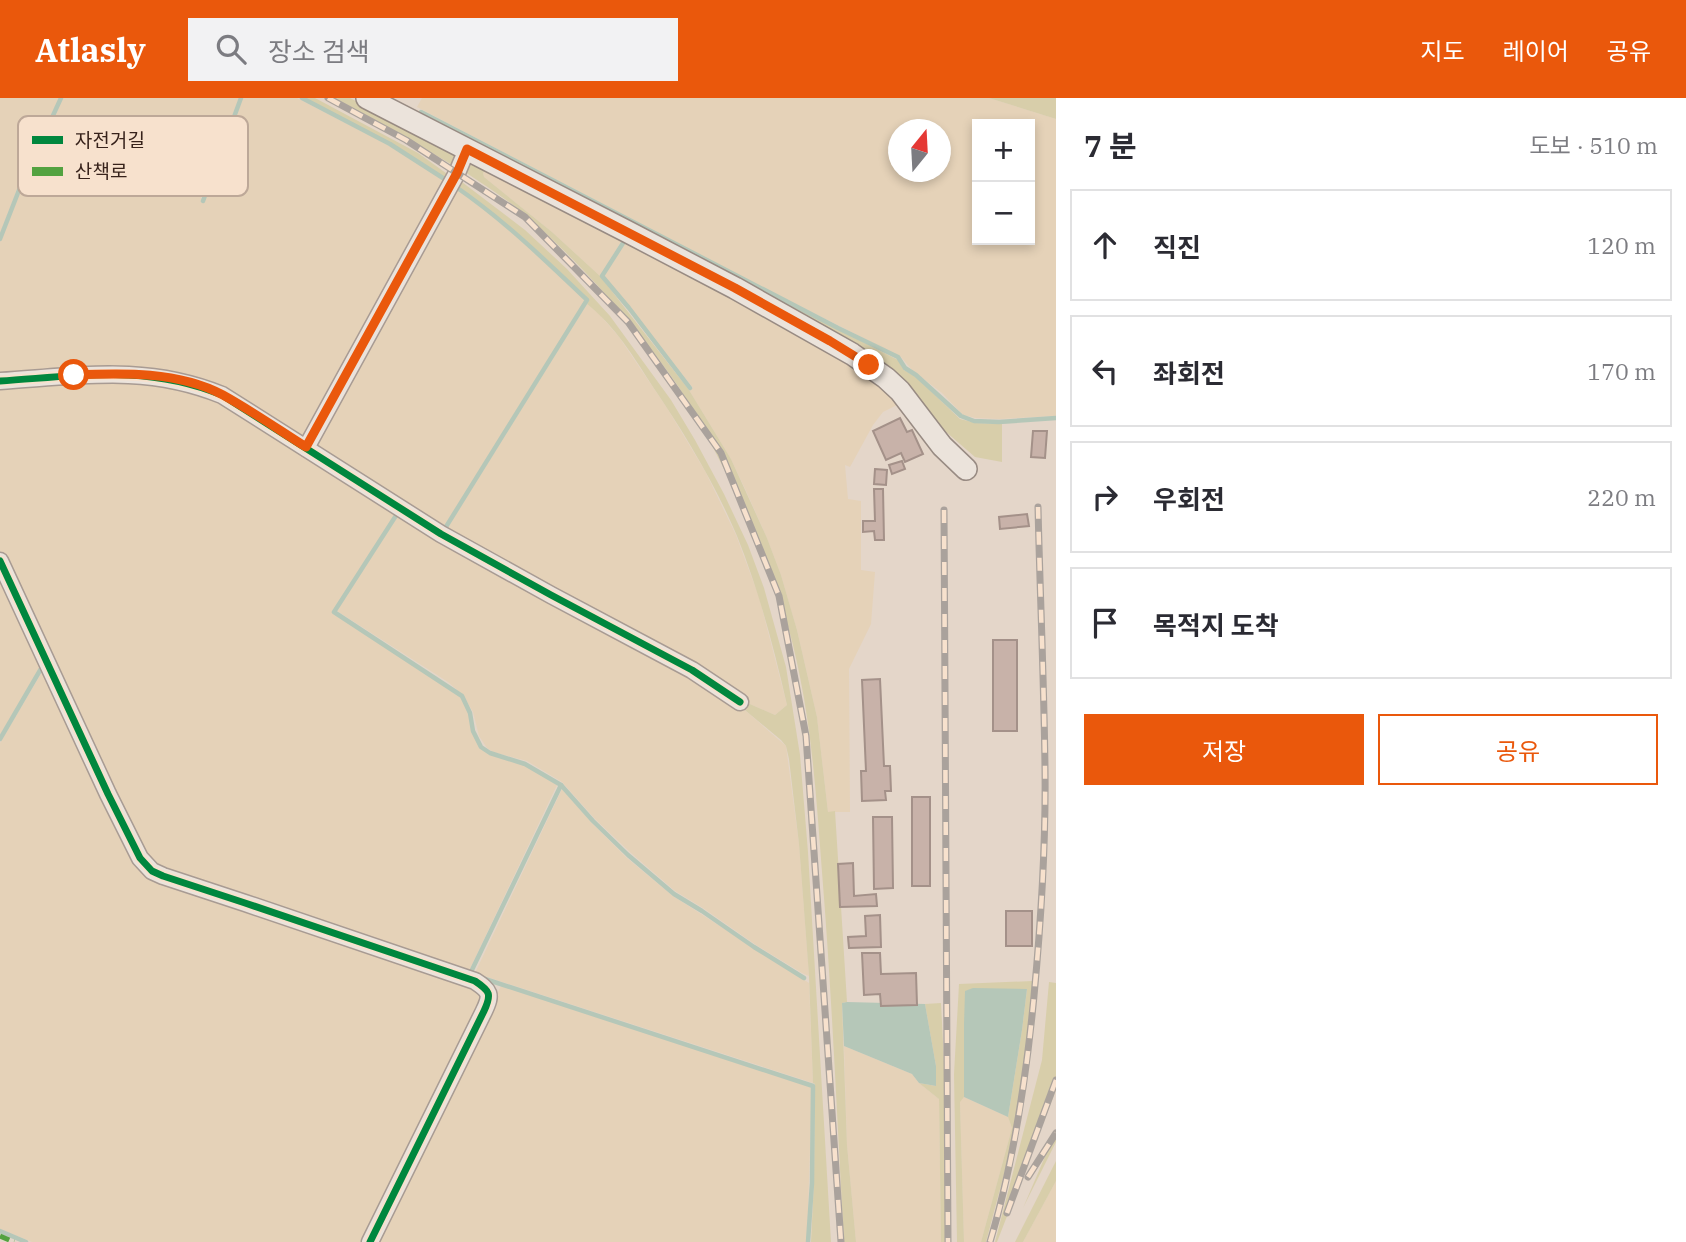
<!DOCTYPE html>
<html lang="ko">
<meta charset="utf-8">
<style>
body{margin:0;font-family:"IBM Plex Serif","Noto Sans KR",serif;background:#f2f2f3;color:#2b2b33}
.controls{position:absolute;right:21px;top:21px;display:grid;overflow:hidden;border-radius:0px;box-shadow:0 4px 10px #0003}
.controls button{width:63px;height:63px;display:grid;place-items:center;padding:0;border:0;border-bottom:2px solid #e1e1e2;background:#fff;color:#2b2b33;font:35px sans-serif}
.compass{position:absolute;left:888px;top:21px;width:63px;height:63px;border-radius:50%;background:#fff;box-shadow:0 4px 10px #0003;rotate:18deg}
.stop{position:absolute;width:21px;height:21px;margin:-16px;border:5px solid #ea580c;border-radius:50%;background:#fff}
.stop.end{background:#ea580c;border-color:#fff;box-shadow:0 2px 7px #0008}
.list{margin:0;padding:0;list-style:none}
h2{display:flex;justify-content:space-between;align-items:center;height:91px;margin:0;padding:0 28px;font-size:30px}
h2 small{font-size:23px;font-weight:400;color:#7c7c81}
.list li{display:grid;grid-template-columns:46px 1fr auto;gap:21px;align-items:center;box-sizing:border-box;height:112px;margin:0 14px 14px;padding:0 14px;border:2px solid #e1e1e2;border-radius:0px}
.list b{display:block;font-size:26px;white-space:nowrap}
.list em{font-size:23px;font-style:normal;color:#7c7c81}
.actions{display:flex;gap:14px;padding:21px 28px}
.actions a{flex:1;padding:16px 0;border:2px solid #ea580c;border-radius:0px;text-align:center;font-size:24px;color:#ea580c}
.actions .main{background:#ea580c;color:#fff}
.icon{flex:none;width:38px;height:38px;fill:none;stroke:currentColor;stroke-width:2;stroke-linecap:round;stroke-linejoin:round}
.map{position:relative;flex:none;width:1056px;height:1144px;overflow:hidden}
header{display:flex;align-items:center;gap:42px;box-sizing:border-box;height:98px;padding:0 35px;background:#ea580c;color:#fff}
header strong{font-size:33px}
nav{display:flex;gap:38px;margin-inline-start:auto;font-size:24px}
.search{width:490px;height:63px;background:#f2f2f3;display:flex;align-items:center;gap:18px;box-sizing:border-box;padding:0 24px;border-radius:0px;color:#7c7c81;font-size:26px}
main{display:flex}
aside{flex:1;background:#fff}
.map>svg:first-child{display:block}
.farmland{fill:#e5d2b8;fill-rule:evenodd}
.green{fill:#d8ceaa}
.water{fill:#b5c7b8}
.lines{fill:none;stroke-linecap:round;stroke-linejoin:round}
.stream{stroke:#b5c7b8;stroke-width:4.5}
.building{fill:#c8b2a9;stroke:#a49189;stroke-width:2}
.street-casing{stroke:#a89b93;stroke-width:19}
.secondary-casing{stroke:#988b83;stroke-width:24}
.street{stroke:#ebe3db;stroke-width:16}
.secondary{stroke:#ebe3db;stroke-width:21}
.rail-casing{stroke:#aaa29c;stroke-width:7}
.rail{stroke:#f7e1cd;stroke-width:4.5;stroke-dasharray:13;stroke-linecap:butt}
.quiet{stroke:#53a240;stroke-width:5;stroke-dasharray:10 5;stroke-linecap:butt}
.cycleway-casing{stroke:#f7e1cd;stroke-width:11}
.cycleway{stroke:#00873e;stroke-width:7}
.route{stroke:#ea580c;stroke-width:9}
.key{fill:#f7e1cd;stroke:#bda898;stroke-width:2}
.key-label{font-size:19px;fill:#37221b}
</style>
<header>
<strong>Atlasly</strong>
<div class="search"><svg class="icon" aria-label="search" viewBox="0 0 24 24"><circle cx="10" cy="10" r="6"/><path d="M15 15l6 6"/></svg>장소 검색</div>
<nav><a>지도</a><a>레이어</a><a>공유</a></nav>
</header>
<main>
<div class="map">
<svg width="1056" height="1144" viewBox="0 0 1056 1144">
<rect width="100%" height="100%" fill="#e4d6c9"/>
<g class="farmland">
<polygon points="0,0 59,0 19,86 0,136"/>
<polygon points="62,0 239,0 201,100 205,102 242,0 297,0 386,46 446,83 305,339 301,339 213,287 0,278 0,144 22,87"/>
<path d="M422 0H989L1056 21V318L999 321 976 320 963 317 942 295 912 272 901 259 760 188 417 9ZM977 26H1030V142H977ZM898 32H940V74H898Z"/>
<polygon points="487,69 624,139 600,178 552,134 484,79 483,75"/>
<polygon points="453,89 481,108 540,159 585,202 442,432 318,352 315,343"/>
<polygon points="628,140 844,260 876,284 897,307 883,314 873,327 850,369 845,367 848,401 861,403 861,472 875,474 871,526 849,571 850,714 828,714 817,619 797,532 781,477 767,440 747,395 731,361 689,292 693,290 604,177"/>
<polygon points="587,206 599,216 619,239 667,310 705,373 736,437 759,499 787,607 775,617 743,603 445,434"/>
<polygon points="81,282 138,283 178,288 219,304 396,416 333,514 446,587 461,599 469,615 472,633 480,649 489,656 525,666 557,687 469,873 149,766 108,685 0,453 0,291 42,288"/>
<polygon points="398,418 440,445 442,442 638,547 740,608 786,648 799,746 809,878 802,875 756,847 703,810 675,793 631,755 595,721 562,684 527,663 493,654 487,650 479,638 473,614 463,597 448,584 337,513"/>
<polygon points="0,482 41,569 0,637"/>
<polygon points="42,574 138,771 143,776 239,807 474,886 483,899 366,1144 32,1144 0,1131 0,645"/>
<polygon points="562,691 592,725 627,760 673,798 809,885 813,985 475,875"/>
<polygon points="501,888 812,989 807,1144 375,1144"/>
<polygon points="844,948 912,976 919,985 939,1001 941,1144 856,1144 847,1047"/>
<polygon points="964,999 1008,1019 1012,1030 981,1144 964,1144 960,1003"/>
<polygon points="1056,1083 1056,1144 1023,1144"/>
</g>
<g class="green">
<polygon points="304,0 315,0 418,55 450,78 447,81 391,45"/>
<polygon points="334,0 350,0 456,55 457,61 454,68 397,34"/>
<polygon points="989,0 1056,0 1056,21"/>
<polygon points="415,13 898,262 904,272 916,279 960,321 976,325 1002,326 1002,364 975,359 945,333 914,298"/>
<path d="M476 64 487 69 483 75 484 79 552 134 600 178 689 292 731 361 767 440 781 477 797 532 817 619 828 714 835 713 847 904 842 905 847 1047 856 1144H844C837 1021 832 897 822 774 817 709 813 643 800 579 788 515 764 451 735 393 717 357 700 322 678 288 635 226 584 169 528 119 508 102 486 88 465 74L471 66Z"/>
<path d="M458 81 525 132 567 171 610 218 671 302 695 342 724 396 748 447 764 490 786 569 800 657 808 754 831 1144H811L814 1084 815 986 813 985 809 878 799 746 789 661 786 648 781 642 740 608 743 603 775 617 787 607C774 550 759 493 737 438 715 386 685 336 653 289 634 259 615 228 587 206L589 202C546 160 503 120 454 86Z"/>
<polygon points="1033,883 1029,946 1016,1031 986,1144 981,1144 1012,1030 1008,1019 1022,932 1027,891 964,926 964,999 960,1004 964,1144 957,1144 954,976 959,886"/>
<polygon points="1049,884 1056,885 1056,992 997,1144 995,1144 1042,962"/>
<polygon points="941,905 946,1003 947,1144 941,1144 939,1001 919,985 936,988 936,968 925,906"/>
<polygon points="1056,1033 1056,1044 1023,1110"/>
<polygon points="1056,1063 1056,1083 1023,1144 1015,1144"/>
</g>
<g class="water">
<polygon points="973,890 1027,891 1022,932 1008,1019 964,999 964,926 965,893"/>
<polygon points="847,904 925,906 936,968 936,988 919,985 912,976 844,948 842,905"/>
</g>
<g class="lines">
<g class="stream">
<polyline points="302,0 390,46 446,82"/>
<polyline points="421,14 838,230 898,259 905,270 916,277 961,318 974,323 999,324 1056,320"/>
<polyline points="203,103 241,0"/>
<polyline points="0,141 21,87 61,0"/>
<polyline points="625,142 602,178 629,210 690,290"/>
<polyline points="394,413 397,416 334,514 462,598 470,615 473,633 481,649 490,655 525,666 561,687 593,723 628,757 674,796 702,813 754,849 804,880"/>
<path d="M444 432 587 202C545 162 504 122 456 89"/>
<polyline points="0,641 42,569"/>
<polyline points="470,876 561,687"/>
<polyline points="482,880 813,988 812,1085 808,1144"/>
<polyline points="0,1133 26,1144"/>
</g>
</g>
<g class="building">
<polygon points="900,320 907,334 912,332 923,356 905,364 901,355 886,362 873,333"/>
<polygon points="1033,333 1047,333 1045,360 1031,359"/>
<polygon points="902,363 905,371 892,376 889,367"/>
<polygon points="875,371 887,372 886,387 874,386"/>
<polygon points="874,391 883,391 884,442 875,442 874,433 863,434 863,423 875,423"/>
<polygon points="1027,416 1029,428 1000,431 999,419"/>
<rect x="993" y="542" width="24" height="91"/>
<polygon points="880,581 884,668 890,668 891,693 885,693 886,702 862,703 861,673 866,673 862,582"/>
<rect x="912" y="699" width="18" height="89"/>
<polygon points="873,719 892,719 893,790 874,791"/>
<polygon points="853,765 854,798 876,796 877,808 840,809 838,766"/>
<rect x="1006" y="813" width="26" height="35"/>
<polygon points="880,817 881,849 849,850 848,839 866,838 865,818"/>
<polygon points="862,855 880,855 881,876 916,875 917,907 881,908 880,896 864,897"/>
</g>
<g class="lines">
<defs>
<g id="street">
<path d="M0 283C79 278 146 266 222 297L441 436 551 497 692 572 740 604"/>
<polyline points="306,350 457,75 467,51"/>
<path d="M0 463 108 696 140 760 152 773 163 778 245 805 475 883C490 893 492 896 484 913L370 1144"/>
</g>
<polyline id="secondary" points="367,0 628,134 735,190 852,256 886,280 900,293 942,348 966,371"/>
</defs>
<use href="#street" class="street-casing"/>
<use href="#secondary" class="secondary-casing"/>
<use href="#street" class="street"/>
<use href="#secondary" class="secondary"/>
<defs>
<g id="rail">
<polyline points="328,0 406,42 525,119 628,224 721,355 779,498 806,638 841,1144"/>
<polyline points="944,412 948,1144"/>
<polyline points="1028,1079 1056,1035"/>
<polyline points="1007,1115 1056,982"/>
<path d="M990 1144C1014 1064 1026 982 1034 898 1041 823 1046 746 1045 670 1044 583 1040 496 1038 409"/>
</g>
</defs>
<use href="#rail" class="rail-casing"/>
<use href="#rail" class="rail"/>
<polyline class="quiet" points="0,1138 14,1144"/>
<defs>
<g id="cycleway">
<path d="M0 283C79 278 146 266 222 297L441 436 551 497 692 572 740 604"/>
<path d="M0 463 108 696 140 760 152 773 163 778 245 805 475 883C490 893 492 896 484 913L370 1144"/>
</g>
</defs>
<use href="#cycleway" class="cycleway-casing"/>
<use href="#cycleway" class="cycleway"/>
</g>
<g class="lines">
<path class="route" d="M74 277C123 275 178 273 223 297 252 313 279 332 306 349L457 75 467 51 735 190 830 243 869 267"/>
</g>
<rect x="18" y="18" width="230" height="80" rx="10" class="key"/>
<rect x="32" y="38" width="31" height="8" fill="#00873e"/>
<rect x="32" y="69" width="31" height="9" fill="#53a240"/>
<g class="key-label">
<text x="75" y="49">자전거길</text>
<text x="75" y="80">산책로</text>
</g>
</svg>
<div class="controls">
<button>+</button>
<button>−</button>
</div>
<svg class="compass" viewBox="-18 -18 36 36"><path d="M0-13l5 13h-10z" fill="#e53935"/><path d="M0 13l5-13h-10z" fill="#7c7c81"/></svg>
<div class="stop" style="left:74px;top:277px"></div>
<div class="stop end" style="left:869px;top:267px"></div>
</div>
<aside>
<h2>7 분<small>도보 · 510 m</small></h2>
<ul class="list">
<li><svg class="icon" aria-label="ahead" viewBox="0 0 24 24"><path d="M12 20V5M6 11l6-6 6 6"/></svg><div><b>직진</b></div><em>120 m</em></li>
<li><svg class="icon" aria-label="left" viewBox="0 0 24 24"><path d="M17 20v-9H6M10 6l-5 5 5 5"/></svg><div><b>좌회전</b></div><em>170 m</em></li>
<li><svg class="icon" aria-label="right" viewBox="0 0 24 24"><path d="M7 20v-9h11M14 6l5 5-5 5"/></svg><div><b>우회전</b></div><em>220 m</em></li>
<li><svg class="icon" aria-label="arrive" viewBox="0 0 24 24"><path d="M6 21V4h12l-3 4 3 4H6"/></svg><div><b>목적지 도착</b></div></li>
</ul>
<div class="actions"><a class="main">저장</a><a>공유</a></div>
</aside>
</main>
